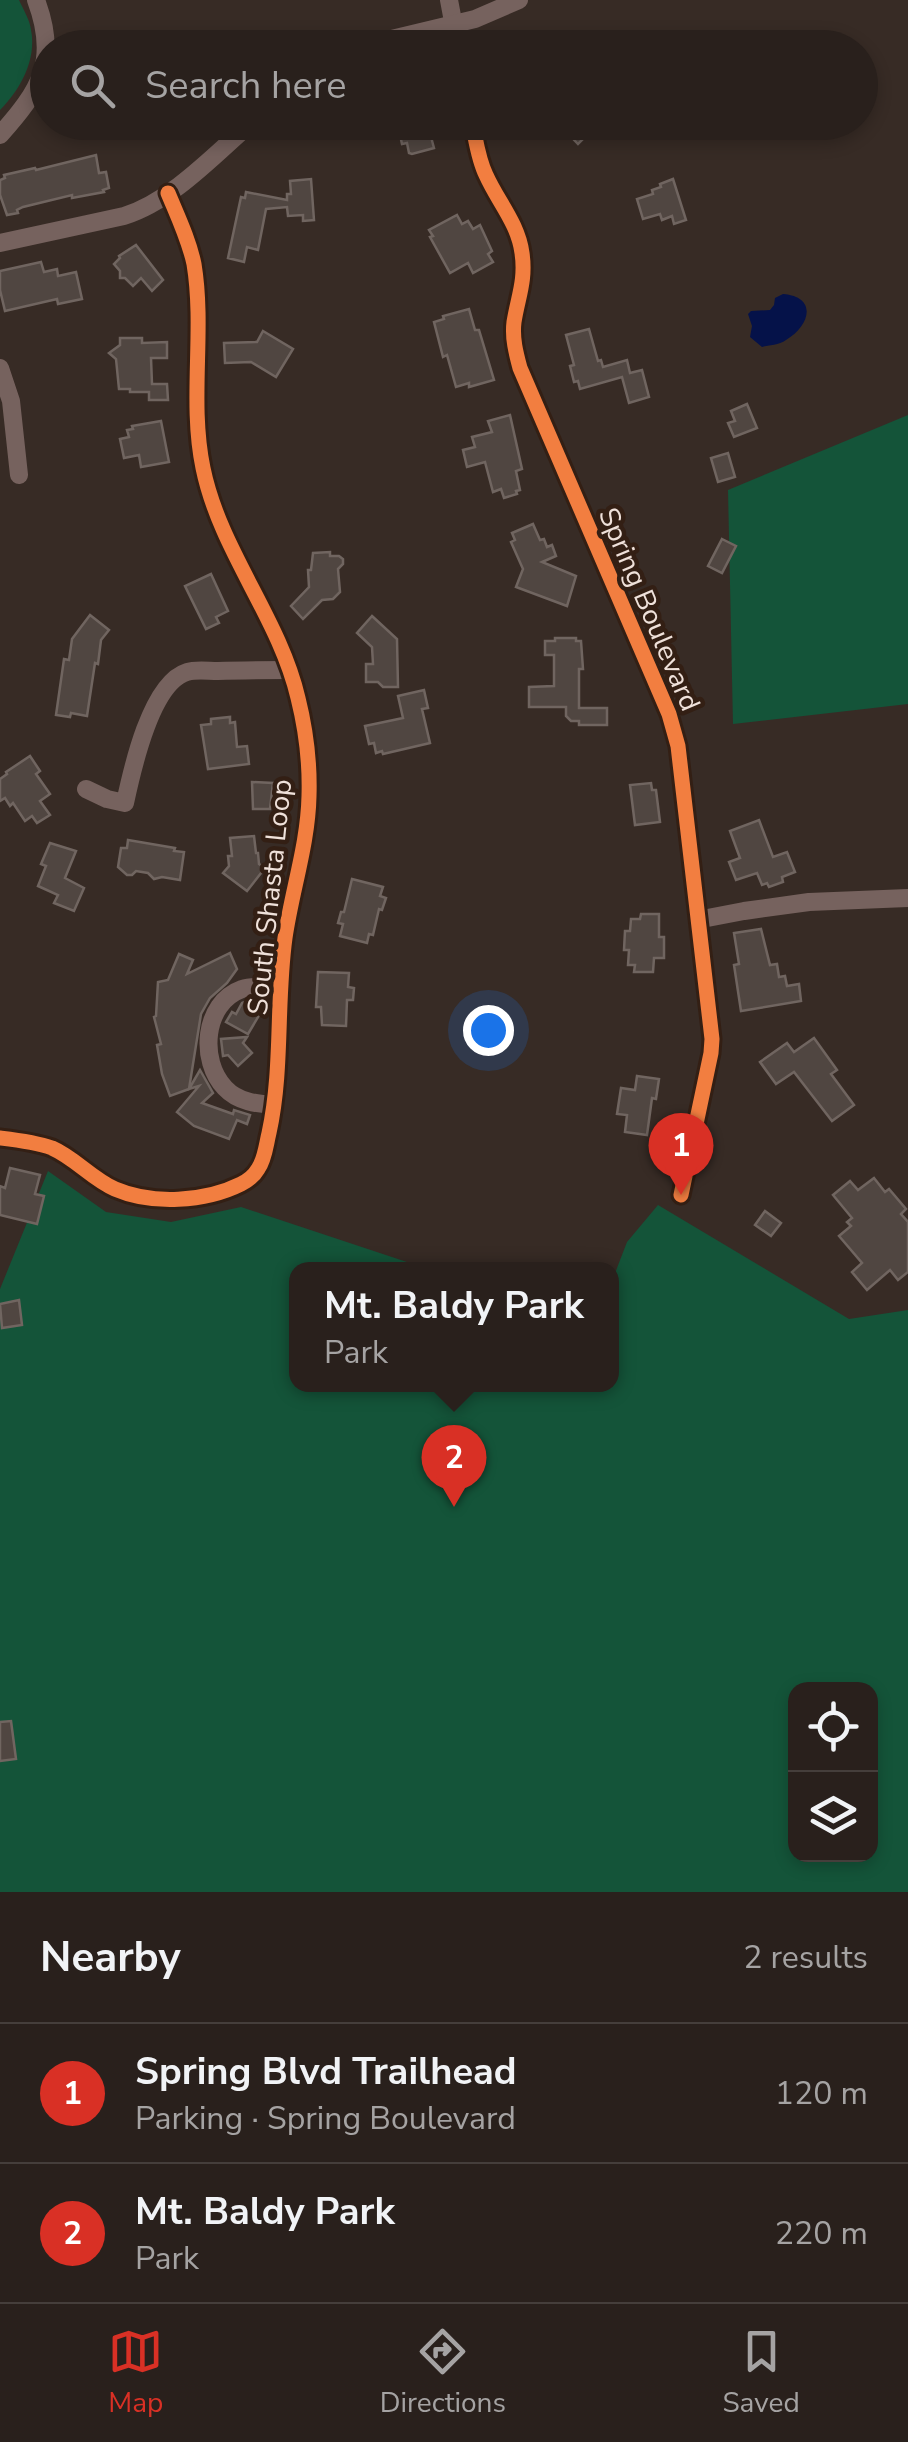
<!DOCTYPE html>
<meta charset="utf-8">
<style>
body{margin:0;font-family:"Nunito Sans",sans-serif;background:#312825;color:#f1f3f6}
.controls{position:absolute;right:30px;bottom:30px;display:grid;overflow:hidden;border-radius:20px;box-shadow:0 5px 15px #0003}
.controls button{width:90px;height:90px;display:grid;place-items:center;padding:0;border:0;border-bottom:2px solid #453e3b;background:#29201c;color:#f1f3f6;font:50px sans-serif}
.you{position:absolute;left:488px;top:1030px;width:35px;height:35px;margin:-25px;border:8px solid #fff;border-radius:50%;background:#1a73e8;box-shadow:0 0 0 15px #1a73e833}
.badge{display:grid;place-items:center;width:65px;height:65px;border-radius:50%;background:#d93025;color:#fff;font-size:32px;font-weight:700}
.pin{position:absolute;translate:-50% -82px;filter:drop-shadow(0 2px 5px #0008)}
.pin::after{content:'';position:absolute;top:52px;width:35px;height:30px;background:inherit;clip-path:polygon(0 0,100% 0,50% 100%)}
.popup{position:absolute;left:289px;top:1262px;width:330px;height:130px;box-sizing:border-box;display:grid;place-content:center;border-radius:20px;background:#29201c;filter:drop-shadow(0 2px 8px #0005);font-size:32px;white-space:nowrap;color:#a5a3a3}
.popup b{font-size:38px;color:#f1f3f6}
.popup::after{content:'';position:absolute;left:50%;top:100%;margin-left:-20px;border:20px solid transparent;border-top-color:#29201c}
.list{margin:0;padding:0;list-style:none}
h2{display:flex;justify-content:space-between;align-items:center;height:130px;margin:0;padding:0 40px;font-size:42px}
h2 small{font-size:32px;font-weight:400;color:#a5a3a3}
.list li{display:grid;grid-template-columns:65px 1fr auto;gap:30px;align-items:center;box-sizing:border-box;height:140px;padding:0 40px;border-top:2px solid #453e3b}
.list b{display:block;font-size:38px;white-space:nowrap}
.list p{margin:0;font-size:32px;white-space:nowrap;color:#a5a3a3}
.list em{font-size:32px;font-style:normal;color:#a5a3a3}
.icon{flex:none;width:55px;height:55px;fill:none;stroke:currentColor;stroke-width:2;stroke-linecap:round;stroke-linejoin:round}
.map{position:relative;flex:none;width:908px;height:1892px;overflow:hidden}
.search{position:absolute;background:#29201c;box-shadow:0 5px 15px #0003;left:30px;right:30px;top:30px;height:110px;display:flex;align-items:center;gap:25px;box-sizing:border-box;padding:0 35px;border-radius:55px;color:#a5a3a3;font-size:38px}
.sheet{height:410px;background:#29201c}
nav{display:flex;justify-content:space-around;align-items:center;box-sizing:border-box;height:140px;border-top:2px solid #453e3b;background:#29201c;font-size:28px;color:#a5a3a3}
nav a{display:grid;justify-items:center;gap:5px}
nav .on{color:#d93025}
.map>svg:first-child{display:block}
.green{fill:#145439;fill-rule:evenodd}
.water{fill:#051249}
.building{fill:#504641;stroke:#706560;stroke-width:2.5}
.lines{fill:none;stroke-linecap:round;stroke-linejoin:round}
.minor{stroke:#76625e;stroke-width:18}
.cycleway-casing{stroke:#331f14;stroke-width:21}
.cycleway{stroke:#f27e40;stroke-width:15}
.labels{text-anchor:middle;stroke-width:9;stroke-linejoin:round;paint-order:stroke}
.street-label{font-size:28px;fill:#efe1da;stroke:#331f14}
</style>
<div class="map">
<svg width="908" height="1892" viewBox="0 0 908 1892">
<rect width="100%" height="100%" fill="#372b25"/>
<g class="green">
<path d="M0 0H19C23 9 30 20 31 30 37 60 20 90 0 110Z"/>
<polygon points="908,415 908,704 733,724 728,490"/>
<path d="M48 1171 106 1212 171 1222 241 1207 428 1269 296 1270V1384H612V1281L627 1242 658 1205 849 1319 908 1310V1892H0V1289ZM796 1690H870V1854H796Z"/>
</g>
<path class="water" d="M783 294C819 297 809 327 786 340 779 345 769 345 762 347L750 337 752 326 748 314 751 311 770 310 774 305 775 298Z"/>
<g class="building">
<polygon points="556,32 571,32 571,48 555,48"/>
<polygon points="400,122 427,122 434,148 412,154 409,153 407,143 402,144 400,135 397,133 396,128"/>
<polygon points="557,122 587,122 593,129 578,144"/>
<polygon points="96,155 99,173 106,172 109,188 103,190 104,192 72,198 72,195 23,207 17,210 18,213 7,215 0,195 0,180 5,178 4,175 35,168 36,170"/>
<polygon points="311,179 314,220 303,221 303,215 288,216 287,207 266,209 258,250 247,247 244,262 228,258 241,197 245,198 246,192 287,200 287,194 291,194 290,181"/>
<polygon points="673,179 686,220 674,224 672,216 662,220 660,214 643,219 637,199 653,194 652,190 661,187 660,184"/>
<polygon points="457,215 462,224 468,221 473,229 480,225 492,251 488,254 493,262 473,273 468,263 450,273 430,237 433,236 429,230"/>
<polygon points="136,245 163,280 152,291 141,278 133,286 125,278 120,278 120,271 114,264 120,258 119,256"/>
<polygon points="41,262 44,272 57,269 58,276 76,272 82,299 58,304 57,299 5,311 0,290 0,271"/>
<polygon points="469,309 475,330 479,330 494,380 469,387 469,383 456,387 447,355 443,357 434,322 444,319 443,316"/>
<polygon points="589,329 598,361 601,360 603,367 627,360 630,373 642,370 649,397 629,403 622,377 580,389 578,381 574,382 570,366 574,365 566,335"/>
<polygon points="263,331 293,349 276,377 251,362 225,363 224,343 257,342"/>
<polygon points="120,338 142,338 142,343 167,342 167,358 151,358 152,384 167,384 168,400 149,400 149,392 130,392 130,389 119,389 116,359 109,353 120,345"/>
<polygon points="747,404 757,428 734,437 728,423 735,421 731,411"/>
<polygon points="510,415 522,469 516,471 520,490 516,491 517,494 504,498 501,489 493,492 485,462 467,467 463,450 475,447 472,437 492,432 488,421"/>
<polygon points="161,421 169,462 141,467 139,455 124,458 120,439 129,437 127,430 133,429 132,426"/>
<polygon points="728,453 735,477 718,482 711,458"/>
<polygon points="533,524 540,540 544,539 547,547 552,545 556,556 542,562 576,576 567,606 516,587 523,569 511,542 515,540 512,533"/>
<polygon points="722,539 736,546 722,573 708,566"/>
<polygon points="330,552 330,556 339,556 343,559 343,564 338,569 340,592 333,599 322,600 303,619 291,606 309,587 308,570 311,570 313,553"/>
<polygon points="211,574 228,611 216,617 219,623 206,629 185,586"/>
<polygon points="90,615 109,630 101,640 98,664 95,663 87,716 71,713 70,717 56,715 64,659 69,660 72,639"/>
<polygon points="372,616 397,639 398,687 383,687 378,682 366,682 366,664 373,664 372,647 357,633"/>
<polygon points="555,638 576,638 576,641 581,641 583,669 579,669 579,708 607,708 607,725 579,725 579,721 571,721 566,716 566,707 529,707 529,687 554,686 554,655 545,655 545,641 555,641"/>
<polygon points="424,690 428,708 422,709 430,743 383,754 382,751 376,753 374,743 369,744 365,726 403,718 398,696"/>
<polygon points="230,717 230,723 235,722 237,747 247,746 249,764 208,769 201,725 211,724 211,719"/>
<polygon points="30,756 40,771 36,774 50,794 40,801 50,815 37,823 32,816 25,821 13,803 10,806 5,798 0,801 0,779 7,774 6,772"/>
<polygon points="252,782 273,783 270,809 253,809"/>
<polygon points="651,783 652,790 656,790 660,822 635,825 630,785"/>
<polygon points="759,820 773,857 787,852 795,872 782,877 783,882 769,887 767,883 762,885 757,873 736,880 729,862 740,858 730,831"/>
<polygon points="254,836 256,853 258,853 259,864 265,868 247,891 223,873 229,866 228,856 232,856 230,838"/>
<polygon points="128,840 175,848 174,851 184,852 180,880 162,877 154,879 148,873 136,871 132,875 127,875 118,867 121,848 127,848"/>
<polygon points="50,843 76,851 65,878 84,888 74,911 54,903 58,895 38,886 46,866 41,864"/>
<polygon points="352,879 383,887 380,896 386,898 382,910 379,909 373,935 369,934 367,943 340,936 343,924 338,923 341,912 344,912"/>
<polygon points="641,914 659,914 659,937 664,937 664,958 654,958 653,972 634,972 635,965 628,965 629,950 624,950 625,931 630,931 631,919 640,919"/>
<polygon points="761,929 770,965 777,964 779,977 785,976 787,986 799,984 801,1001 741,1011 734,965 739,964 734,933"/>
<polygon points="230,953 237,969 227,983 210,998 201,1014 189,1089 170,1096 162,1074 157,1045 161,1044 154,1017 156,1016 158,982 168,980 179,954 193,960 187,974"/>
<polygon points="318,972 349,973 348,987 354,988 353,1000 347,1000 346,1026 322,1025 321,1007 316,1007"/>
<polygon points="249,1000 261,1000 261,1012 248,1034 226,1022 232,1012 236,1014 242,1003"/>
<polygon points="247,1037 243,1043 252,1053 238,1066 228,1055 223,1056 221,1039"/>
<polygon points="814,1038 837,1070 831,1074 854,1105 832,1121 794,1072 776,1084 760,1062 787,1043 794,1052"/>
<polygon points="200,1070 213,1093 202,1103 233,1114 234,1110 250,1115 247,1124 237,1120 229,1139 194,1126 177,1112 199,1086 189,1089"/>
<polygon points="637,1076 659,1079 656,1099 652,1098 647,1135 625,1132 627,1115 617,1114 621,1088 635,1090"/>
<polygon points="10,1168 40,1175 35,1194 44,1196 37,1224 0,1215 0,1186 5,1188"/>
<polygon points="874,1178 885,1192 889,1189 906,1209 901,1214 908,1222 908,1272 898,1280 890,1270 867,1290 852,1272 862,1263 839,1236 851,1226 847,1222 852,1218 833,1195 850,1181 858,1190"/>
<polygon points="765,1211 781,1223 771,1236 755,1225"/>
<polygon points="19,1300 22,1325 2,1328 0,1304"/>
<polygon points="11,1721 16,1759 0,1761 0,1722"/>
</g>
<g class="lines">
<g class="minor">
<polyline points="449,0 458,48"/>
<polyline points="354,48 475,19 519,0"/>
<path d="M472 122C476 140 478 159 486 175 498 202 518 223 522 253 526 280 518 297 514 322 512 338 516 353 520 368L669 714 678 746 712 1039 711 1053 681 1195"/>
<path d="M0 135C40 90 59 61 36 0"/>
<path d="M0 243 124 216C172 201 214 155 252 122"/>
<polyline points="0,368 11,401 19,475"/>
<path d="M86 789 107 799 125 803C132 770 151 683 187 672 196 669 208 671 218 671 241 670 265 670 289 670"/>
<polyline points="697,920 744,911 809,902 908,898"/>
<path d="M275 1105C257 1104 238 1102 225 1088 199 1061 203 1003 242 989 254 985 269 988 281 988"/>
<path d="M0 1138C17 1140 35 1142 52 1148 75 1158 92 1179 115 1189 152 1205 205 1202 241 1184 247 1181 254 1176 258 1169 265 1159 266 1145 269 1133 283 1069 276 1003 285 938 292 890 308 844 309 796 310 764 306 730 298 698 279 617 220 551 203 468 189 401 205 331 194 264 189 240 178 217 168 193"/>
</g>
<defs>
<g id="cycleway">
<path d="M472 122C476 140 478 159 486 175 498 202 518 223 522 253 526 280 518 297 514 322 512 338 516 353 520 368L669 714 678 746 712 1039 711 1053 681 1195"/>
<path d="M0 1138C17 1140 35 1142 52 1148 75 1158 92 1179 115 1189 152 1205 205 1202 241 1184 247 1181 254 1176 258 1169 265 1159 266 1145 269 1133 283 1069 276 1003 285 938 292 890 308 844 309 796 310 764 306 730 298 698 279 617 220 551 203 468 189 401 205 331 194 264 189 240 178 217 168 193"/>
</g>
</defs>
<use href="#cycleway" class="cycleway-casing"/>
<use href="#cycleway" class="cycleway"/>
</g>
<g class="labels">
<g class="street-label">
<text transform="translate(650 609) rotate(67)" y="10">Spring Boulevard</text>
<text transform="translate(269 897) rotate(-84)" y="10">South Shasta Loop</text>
</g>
</g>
</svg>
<div class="controls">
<button><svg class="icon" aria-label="locate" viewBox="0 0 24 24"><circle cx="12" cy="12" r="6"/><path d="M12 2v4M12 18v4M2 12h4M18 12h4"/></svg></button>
<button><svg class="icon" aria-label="layers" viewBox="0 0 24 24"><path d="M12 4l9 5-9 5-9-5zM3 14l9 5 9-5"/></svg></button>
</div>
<div class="you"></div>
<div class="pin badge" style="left:681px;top:1195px">1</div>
<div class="pin badge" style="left:454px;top:1507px">2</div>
<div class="popup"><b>Mt. Baldy Park</b>Park</div>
<div class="search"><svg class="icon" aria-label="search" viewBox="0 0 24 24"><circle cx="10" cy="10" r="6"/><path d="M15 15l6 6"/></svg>Search here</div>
</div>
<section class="sheet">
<h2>Nearby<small>2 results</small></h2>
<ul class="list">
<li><span class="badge">1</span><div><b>Spring Blvd Trailhead</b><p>Parking · Spring Boulevard</p></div><em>120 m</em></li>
<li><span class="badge">2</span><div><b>Mt. Baldy Park</b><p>Park</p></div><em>220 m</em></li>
</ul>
</section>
<nav>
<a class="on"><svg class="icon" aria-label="map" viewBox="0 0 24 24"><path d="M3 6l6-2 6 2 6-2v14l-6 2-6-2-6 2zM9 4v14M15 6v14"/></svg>Map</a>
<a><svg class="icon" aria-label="directions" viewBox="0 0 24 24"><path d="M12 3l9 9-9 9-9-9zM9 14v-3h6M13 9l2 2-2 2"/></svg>Directions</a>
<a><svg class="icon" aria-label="saved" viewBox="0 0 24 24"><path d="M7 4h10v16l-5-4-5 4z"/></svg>Saved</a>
</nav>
